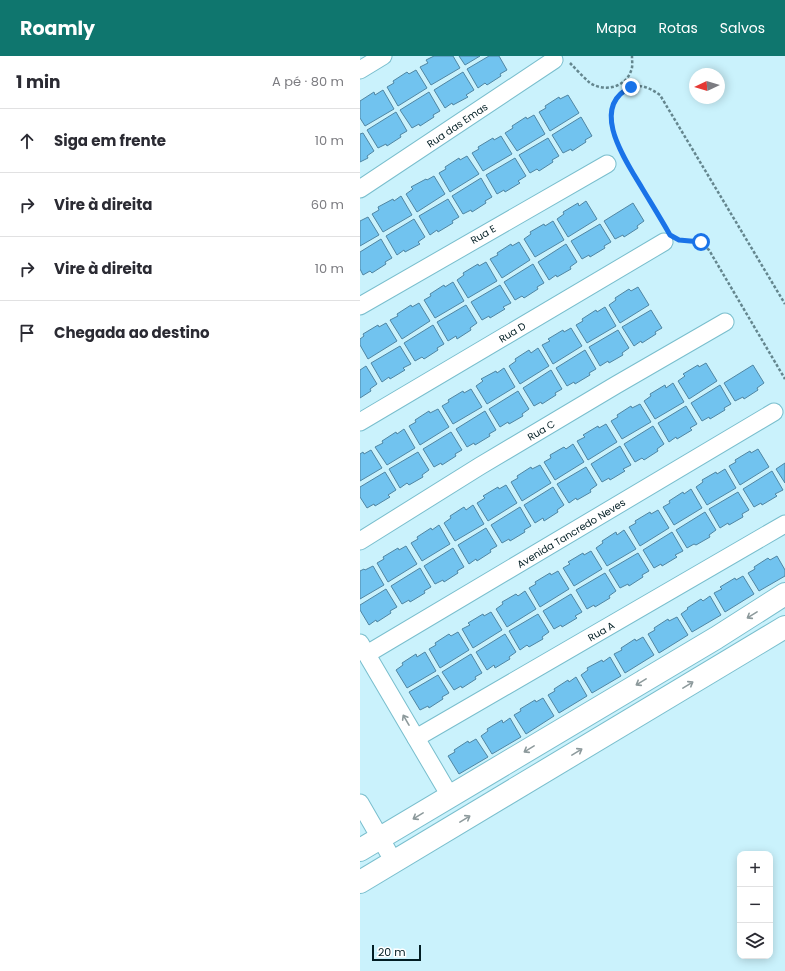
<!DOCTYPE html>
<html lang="pt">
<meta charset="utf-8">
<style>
body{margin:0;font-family:Poppins,sans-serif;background:#f7f7f7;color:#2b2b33}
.controls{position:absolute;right:12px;bottom:12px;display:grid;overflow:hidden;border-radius:8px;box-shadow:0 2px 10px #0003}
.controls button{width:36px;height:36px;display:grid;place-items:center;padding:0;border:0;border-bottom:1px solid #e1e1e2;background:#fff;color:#2b2b33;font:20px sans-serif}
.compass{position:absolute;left:329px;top:12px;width:36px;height:36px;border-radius:50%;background:#fff;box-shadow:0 2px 10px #0003;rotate:266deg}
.scale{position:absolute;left:12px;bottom:10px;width:49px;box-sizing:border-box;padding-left:4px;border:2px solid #021e24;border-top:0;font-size:11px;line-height:14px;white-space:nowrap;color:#021e24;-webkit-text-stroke:3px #fff;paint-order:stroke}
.stop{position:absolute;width:12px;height:12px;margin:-9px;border:3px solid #1a73e8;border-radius:50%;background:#fff}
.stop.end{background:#1a73e8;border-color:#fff;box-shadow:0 1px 4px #0008}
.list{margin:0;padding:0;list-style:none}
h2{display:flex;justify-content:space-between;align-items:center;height:52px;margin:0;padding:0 16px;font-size:17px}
h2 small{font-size:13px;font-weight:400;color:#7c7c81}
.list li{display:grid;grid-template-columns:26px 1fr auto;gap:12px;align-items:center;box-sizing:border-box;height:64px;padding:0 16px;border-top:1px solid #e1e1e2}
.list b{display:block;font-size:15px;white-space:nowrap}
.list em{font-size:13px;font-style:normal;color:#7c7c81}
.icon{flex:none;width:22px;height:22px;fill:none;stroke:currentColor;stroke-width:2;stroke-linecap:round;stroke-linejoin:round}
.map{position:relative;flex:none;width:425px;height:915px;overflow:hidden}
header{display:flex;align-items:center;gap:24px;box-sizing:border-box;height:56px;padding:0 20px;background:#0f766e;color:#fff}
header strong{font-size:19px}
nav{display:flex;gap:22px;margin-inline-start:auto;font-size:14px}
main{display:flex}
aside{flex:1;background:#fff}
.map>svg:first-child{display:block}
.building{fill:#71c3ef;stroke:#5086a3}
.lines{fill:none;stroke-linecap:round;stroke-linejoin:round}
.street-casing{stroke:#79becd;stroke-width:19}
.secondary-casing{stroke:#79becd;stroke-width:24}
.path{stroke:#64868e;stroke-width:2.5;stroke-dasharray:3 2;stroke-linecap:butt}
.street{stroke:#fff;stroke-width:17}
.secondary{stroke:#fff;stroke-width:22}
.oneway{stroke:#8d9a9c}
.route{stroke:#1a73e8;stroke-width:5}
.labels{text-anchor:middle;stroke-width:3;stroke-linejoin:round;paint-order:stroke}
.street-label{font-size:10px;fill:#021e24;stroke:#fff}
</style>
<header>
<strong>Roamly</strong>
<nav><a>Mapa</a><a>Rotas</a><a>Salvos</a></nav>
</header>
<main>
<aside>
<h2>1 min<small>A pé · 80 m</small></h2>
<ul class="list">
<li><svg class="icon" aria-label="ahead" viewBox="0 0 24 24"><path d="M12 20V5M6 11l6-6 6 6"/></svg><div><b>Siga em frente</b></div><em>10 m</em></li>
<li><svg class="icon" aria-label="right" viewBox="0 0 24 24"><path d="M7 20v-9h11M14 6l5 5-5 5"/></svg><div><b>Vire à direita</b></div><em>60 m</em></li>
<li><svg class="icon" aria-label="right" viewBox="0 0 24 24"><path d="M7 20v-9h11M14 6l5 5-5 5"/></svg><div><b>Vire à direita</b></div><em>10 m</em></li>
<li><svg class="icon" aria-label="arrive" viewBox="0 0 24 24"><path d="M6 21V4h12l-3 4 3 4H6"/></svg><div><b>Chegada ao destino</b></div></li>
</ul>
</aside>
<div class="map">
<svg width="425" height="915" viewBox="0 0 425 915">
<rect width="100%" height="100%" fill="#caf2fc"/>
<g class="building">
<polygon points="74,0 93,0 100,12 71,29 60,11 68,7 66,4"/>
<polygon points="99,0 120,0 105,9"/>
<polygon points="129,0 139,0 147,14 140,18 141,20 127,29 125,27 118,32 107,13"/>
<polygon points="56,14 67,32 38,50 27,31 34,27 33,25 47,16 49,18"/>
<polygon points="103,16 114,34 106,39 108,41 93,49 92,47 85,52 74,34"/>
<polygon points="23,34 34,53 5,70 0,62 0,45 14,36 15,39"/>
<polygon points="69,36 80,55 73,59 74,61 60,70 59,68 52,72 40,54"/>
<polygon points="208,39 219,57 190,75 179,56 186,52 185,50 199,41 200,43"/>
<polygon points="36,56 47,75 40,79 41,81 27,90 26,88 18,92 7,74"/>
<polygon points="174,59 185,78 157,95 145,77 153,72 152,70 166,61 167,63"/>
<polygon points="221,61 232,80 225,84 226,86 212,95 211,93 203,97 192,79"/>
<polygon points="3,77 14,95 7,100 8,102 0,106 0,78"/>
<polygon points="141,80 152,98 123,115 112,97 119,93 118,91 133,82 134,84"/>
<polygon points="188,82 199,100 192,104 193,106 179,115 177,113 170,117 159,99"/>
<polygon points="107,100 119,118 90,136 79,117 86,113 85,111 99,102 100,104"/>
<polygon points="155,102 166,120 158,125 160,127 145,136 144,134 137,138 126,119"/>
<polygon points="74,120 85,138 57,156 46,138 53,133 51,131 66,123 67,124"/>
<polygon points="121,122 132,141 125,145 126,147 112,156 111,154 103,158 92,140"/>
<polygon points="41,140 52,159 23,176 12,158 19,154 18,151 33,143 34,145"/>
<polygon points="88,143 99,161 92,165 93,167 78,176 77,174 70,179 59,160"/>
<polygon points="226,145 237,163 208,181 197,163 204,158 203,156 218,147 219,150"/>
<polygon points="273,147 284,165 277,170 278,172 264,181 263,179 255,183 244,165"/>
<polygon points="8,161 19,179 0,190 0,165"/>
<polygon points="54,163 65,181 58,186 60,188 45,196 44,194 37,199 26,180"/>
<polygon points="193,165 204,184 175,201 164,183 171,178 170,176 184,168 185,170"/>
<polygon points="240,168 251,186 244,190 245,192 230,201 229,199 222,203 211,185"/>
<polygon points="21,183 32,202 25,206 26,208 12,217 10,215 3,219 0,213 0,196"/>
<polygon points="159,186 170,204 142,222 130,203 138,199 137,197 151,188 152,190"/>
<polygon points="206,188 217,206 210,211 211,213 197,221 196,219 189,224 178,206"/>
<polygon points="126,206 137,225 108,242 97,224 104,219 103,217 118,208 119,210"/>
<polygon points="173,208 184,227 177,231 178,233 164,242 162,240 155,244 144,226"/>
<polygon points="93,226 104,245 75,262 64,244 71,240 70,238 84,229 85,231"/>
<polygon points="140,229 151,247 143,251 145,253 130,262 129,260 122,264 111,246"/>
<polygon points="278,231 289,249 260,267 249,249 256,244 255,242 269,233 271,235"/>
<polygon points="59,247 70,265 42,283 30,264 38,260 37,258 51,249 52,251"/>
<polygon points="106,249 117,267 110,272 111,274 97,283 96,280 88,285 77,266"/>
<polygon points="245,251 256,270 227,287 216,269 223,265 222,263 236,254 237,256"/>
<polygon points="291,254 302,272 295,276 296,278 282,287 281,285 274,290 262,271"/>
<polygon points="26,267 37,285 8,303 0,289 0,283 4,280 3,278 18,269 19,271"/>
<polygon points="73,269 84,288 77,292 78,294 64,303 62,301 55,305 44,287"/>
<polygon points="211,272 222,290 193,308 182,289 190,285 188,283 203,274 204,276"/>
<polygon points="258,274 269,292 262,297 263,299 249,307 248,305 240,310 229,291"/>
<polygon points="40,290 51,308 43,312 45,314 30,323 29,321 22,326 11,307"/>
<polygon points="178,292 189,310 160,328 149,310 156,305 155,303 169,294 171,297"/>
<polygon points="225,294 236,313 229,317 230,319 215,328 214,326 207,330 196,312"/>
<polygon points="346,307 357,325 329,343 318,325 325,320 323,318 338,309 339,311"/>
<polygon points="393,309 404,327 397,332 398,334 384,343 383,341 375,345 364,327"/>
<polygon points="6,310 17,328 10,333 11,335 0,342 0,314"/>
<polygon points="144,312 155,331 127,348 116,330 123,325 121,323 136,315 137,317"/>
<polygon points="191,314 202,333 195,337 196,339 182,348 181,346 174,350 163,332"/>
<polygon points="313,327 324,346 295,363 284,345 291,340 290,338 305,329 306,332"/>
<polygon points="360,329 371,348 364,352 365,354 350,363 349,361 342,365 331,347"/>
<polygon points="111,333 122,351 93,368 82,350 89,346 88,344 103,335 104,337"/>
<polygon points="158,335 169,353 162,358 163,360 149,368 148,366 140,371 129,353"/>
<polygon points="280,348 291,366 262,383 251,365 258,361 257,359 271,350 272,352"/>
<polygon points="326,350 337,368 330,372 332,374 317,383 316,381 309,386 298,367"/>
<polygon points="78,353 89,371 60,389 49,370 56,366 55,364 69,355 70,357"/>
<polygon points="125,355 136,374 129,378 130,380 115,389 114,387 107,391 96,373"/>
<polygon points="246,368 257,386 228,404 217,385 225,381 223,379 238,370 239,372"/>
<polygon points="293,370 304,388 297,393 298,395 284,404 282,402 275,406 264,388"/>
<polygon points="44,373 55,392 27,409 15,391 23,387 22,385 36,376 37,378"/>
<polygon points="91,376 102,394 95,398 96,400 82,409 81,407 74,411 63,393"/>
<polygon points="213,388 224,406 195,424 184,406 191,402 190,399 204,391 206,393"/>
<polygon points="260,390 271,409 263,413 265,415 250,424 249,422 242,426 231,408"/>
<polygon points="398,393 409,411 380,429 369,410 376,406 375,404 390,395 391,397"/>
<polygon points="11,394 22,412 0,425 0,398 3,396 4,398"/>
<polygon points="58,396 69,414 62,419 63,421 49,429 47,427 40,432 29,413"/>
<polygon points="425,407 425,427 416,413"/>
<polygon points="180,409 191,427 162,445 151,426 158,422 157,420 171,411 172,413"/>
<polygon points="226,411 237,429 230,434 231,436 217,444 216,442 209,447 197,428"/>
<polygon points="365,413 376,432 347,449 336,431 343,426 342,424 356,416 357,418"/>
<polygon points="412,415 423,434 415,438 417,440 402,449 401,447 394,451 383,433"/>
<polygon points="25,416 36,434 28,439 30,441 15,450 14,448 7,452 0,441 0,431"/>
<polygon points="146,429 157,447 128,465 117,447 125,442 123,440 138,431 139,433"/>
<polygon points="193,431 204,449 197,454 198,456 184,465 183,462 175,467 164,449"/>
<polygon points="331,433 342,452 314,469 303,451 310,447 309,445 323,436 324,438"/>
<polygon points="378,436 389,454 382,458 383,461 369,469 368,467 360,472 349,453"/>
<polygon points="113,449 124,468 95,485 84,467 91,462 90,460 104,451 106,454"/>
<polygon points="160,451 171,470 164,474 165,476 150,485 149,483 142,487 131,469"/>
<polygon points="298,454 309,472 280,490 269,471 276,467 275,465 290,456 291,458"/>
<polygon points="345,456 356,474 349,479 350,481 336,489 334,488 327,492 316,474"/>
<polygon points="79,469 90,488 62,505 51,487 58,483 57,481 71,472 72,474"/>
<polygon points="126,472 137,490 130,494 131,496 117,505 116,503 109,508 98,489"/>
<polygon points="264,474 276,493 247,510 236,492 243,487 242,485 256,476 257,479"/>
<polygon points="312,476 323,495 315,499 317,501 302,510 301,508 294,512 283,494"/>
<polygon points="46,490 57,508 28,526 17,507 24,503 23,501 38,492 39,494"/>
<polygon points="93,492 104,511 97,515 98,517 84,526 83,524 75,528 64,510"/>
<polygon points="231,495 242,513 214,530 203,512 210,508 208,506 223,497 224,499"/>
<polygon points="278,497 289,515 282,519 283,521 269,530 268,528 260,532 249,514"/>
<polygon points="417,500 425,514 425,520 399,535 388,517 395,513 394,511 408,502 410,504"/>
<polygon points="13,510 24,529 0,543 0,515 4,513 5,514"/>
<polygon points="60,512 71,531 64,535 65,537 50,546 49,544 42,548 31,530"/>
<polygon points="198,515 209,533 180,551 169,532 176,528 175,526 190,517 191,519"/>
<polygon points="245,517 256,535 249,540 250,542 235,551 234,549 227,553 216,534"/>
<polygon points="383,520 394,538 365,556 354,537 362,533 360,531 375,522 376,524"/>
<polygon points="26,533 37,551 30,555 31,557 17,566 16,564 9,569 0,554 0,549"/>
<polygon points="165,535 176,553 147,571 136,553 143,548 142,546 156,538 158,540"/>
<polygon points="211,538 222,556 215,560 217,562 202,571 201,569 194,573 183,555"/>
<polygon points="350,540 361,559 332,576 321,558 328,553 327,552 341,543 343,545"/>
<polygon points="131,556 142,574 113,592 102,573 110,569 108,567 123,558 124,560"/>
<polygon points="178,558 189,576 182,581 183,583 169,591 167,589 160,594 149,575"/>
<polygon points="317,561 328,579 299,597 288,578 295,574 294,572 308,563 309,565"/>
<polygon points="98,576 109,594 80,612 69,593 76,589 75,587 89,578 91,580"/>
<polygon points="145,578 156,596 149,601 150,603 135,612 134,609 127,614 116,596"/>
<polygon points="283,581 294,599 265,617 254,598 262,594 261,592 275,583 276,585"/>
<polygon points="65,596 76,615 47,632 36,614 43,609 42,607 56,598 57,601"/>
<polygon points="111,598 122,617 115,621 116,623 102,632 101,630 94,634 82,616"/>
<polygon points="250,601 261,620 232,637 221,619 228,614 227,612 242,604 243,606"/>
<polygon points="78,619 89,637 82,641 83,643 69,652 68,650 60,654 49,636"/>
<polygon points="216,621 227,640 199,657 188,639 195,635 194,633 208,624 209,626"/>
<polygon points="183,642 194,660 166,678 154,659 161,655 160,653 175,644 176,646"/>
<polygon points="150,662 161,681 132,698 121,680 128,675 127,673 142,664 143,667"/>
<polygon points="116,683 128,701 99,718 88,700 95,696 94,694 108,685 109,687"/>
</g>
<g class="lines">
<defs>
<g id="street">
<polyline points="0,14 23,0"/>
<polyline points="0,133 194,4"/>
<polyline points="0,250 247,108"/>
<polyline points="0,366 304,186"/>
<polyline points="0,485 120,410 256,329 365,266"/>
<polyline points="0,587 90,740"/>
<polyline points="7,598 414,356"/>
<polyline points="56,682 425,468"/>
<polyline points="0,747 34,806"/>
</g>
<g id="secondary">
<polyline points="0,794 356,582 425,538"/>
<polyline points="0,826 425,571"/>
</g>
</defs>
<use href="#street" class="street-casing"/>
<use href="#secondary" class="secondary-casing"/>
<g class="path">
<path d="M210 7C216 13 223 21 230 27 244 36 265 32 271 15 273 11 272 5 272 0"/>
<path d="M305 171 262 98C252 78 243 43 268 32 280 27 290 32 300 39L425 248"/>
<polyline points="320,184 341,186 349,194 425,323"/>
</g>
<use href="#street" class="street"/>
<use href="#secondary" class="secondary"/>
</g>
<defs><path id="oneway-shaft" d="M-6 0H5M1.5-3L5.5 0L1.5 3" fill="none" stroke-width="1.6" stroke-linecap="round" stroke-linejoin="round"/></defs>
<g class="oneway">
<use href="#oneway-shaft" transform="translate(392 559) rotate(148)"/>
<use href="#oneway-shaft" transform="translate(281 626) rotate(149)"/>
<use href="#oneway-shaft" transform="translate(328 629) rotate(-31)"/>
<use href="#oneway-shaft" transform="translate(46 664) rotate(-120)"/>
<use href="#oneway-shaft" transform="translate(169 693) rotate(149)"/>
<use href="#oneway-shaft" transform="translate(217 696) rotate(-31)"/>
<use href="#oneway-shaft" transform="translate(58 760) rotate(149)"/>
<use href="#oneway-shaft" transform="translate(105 763) rotate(-31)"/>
</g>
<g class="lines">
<path class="route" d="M271 31C228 51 266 105 282 132 291 147 301 163 310 179L319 184 341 186"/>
</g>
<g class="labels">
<g class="street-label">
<text transform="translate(97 69) rotate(-34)" y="4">Rua das Emas</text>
<text transform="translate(123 178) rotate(-30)" y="4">Rua E</text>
<text transform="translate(152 276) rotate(-31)" y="4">Rua D</text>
<text transform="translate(181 374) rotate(-31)" y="4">Rua C</text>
<text transform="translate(211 477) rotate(-31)" y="4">Avenida Tancredo Neves</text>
<text transform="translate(241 575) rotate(-30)" y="4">Rua A</text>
</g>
</g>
</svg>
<div class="controls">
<button>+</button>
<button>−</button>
<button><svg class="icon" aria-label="layers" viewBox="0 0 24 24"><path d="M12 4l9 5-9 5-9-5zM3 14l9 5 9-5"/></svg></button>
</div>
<svg class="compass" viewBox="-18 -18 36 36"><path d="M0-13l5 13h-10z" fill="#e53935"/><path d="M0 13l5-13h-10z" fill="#7c7c81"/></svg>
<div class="scale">20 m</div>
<div class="stop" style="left:341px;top:186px"></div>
<div class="stop end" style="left:271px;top:31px"></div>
</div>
</main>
